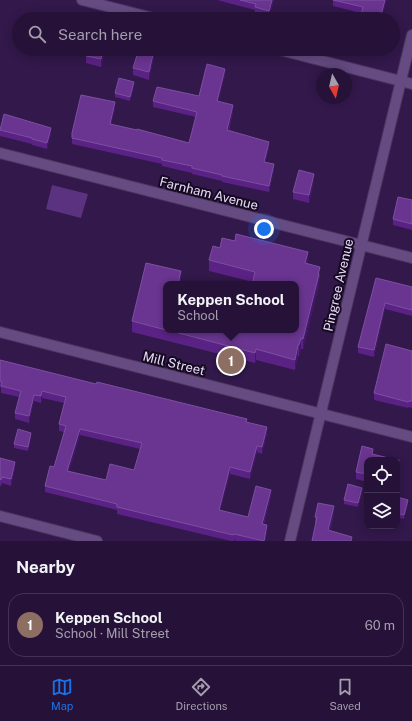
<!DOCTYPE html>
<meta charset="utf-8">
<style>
body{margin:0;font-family:"Public Sans",sans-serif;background:#2e1b40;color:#f1f3f6}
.controls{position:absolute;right:12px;bottom:12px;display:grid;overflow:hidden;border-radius:8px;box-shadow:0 2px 10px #0003}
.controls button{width:36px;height:36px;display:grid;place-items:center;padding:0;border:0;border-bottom:1px solid #423253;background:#261238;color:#f1f3f6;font:20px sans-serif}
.compass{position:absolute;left:316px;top:68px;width:36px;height:36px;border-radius:50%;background:#261238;box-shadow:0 2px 10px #0003;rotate:172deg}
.you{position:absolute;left:264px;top:229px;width:14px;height:14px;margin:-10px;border:3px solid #fff;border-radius:50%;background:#1a73e8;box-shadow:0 0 0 6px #1a73e833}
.badge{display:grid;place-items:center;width:26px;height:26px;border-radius:50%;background:#1a73e8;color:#fff;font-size:13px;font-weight:700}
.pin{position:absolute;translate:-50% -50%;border:2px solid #fff;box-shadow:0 1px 4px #0006}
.popup{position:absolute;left:163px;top:281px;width:136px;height:52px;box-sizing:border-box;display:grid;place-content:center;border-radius:8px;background:#261238;filter:drop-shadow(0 1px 3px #0005);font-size:13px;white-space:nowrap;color:#a49eae}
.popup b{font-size:15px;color:#f1f3f6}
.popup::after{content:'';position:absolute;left:50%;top:100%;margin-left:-8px;border:8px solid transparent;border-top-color:#261238}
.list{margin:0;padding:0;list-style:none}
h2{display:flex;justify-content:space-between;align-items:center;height:52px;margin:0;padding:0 16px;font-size:17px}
h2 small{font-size:13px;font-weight:400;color:#a49eae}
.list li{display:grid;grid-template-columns:26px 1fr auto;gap:12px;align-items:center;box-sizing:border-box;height:64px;margin:0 8px 8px;padding:0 8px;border:1px solid #423253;border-radius:16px}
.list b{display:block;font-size:15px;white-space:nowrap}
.list p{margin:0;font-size:13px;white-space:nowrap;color:#a49eae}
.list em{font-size:13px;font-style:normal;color:#a49eae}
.icon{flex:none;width:22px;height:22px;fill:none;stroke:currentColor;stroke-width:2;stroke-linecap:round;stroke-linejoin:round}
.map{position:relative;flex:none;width:412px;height:541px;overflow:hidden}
.search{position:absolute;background:#261238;box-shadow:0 2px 10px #0003;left:12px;right:12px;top:12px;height:44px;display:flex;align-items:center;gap:10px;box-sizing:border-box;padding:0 14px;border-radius:22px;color:#a49eae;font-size:15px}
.sheet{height:124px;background:#261238}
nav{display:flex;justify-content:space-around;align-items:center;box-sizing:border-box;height:56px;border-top:1px solid #423253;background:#261238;font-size:11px;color:#a49eae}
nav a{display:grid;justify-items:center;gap:2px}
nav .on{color:#1a73e8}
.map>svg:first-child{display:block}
.green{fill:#5a3280}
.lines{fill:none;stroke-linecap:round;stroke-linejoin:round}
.minor-casing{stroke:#4b345f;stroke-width:12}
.minor{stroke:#654b82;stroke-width:10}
.wall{fill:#5a2284;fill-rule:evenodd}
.shaded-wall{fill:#431668}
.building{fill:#693590;stroke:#7c4fa0;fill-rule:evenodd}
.labels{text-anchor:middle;stroke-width:4;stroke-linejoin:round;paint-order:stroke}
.street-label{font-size:13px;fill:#e6d8f8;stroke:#150a20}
</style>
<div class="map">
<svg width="412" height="541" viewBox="0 0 412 541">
<rect width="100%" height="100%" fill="#32184b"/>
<polygon class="green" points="52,185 88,194 81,218 46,209"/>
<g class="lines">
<defs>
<g id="minor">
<polyline points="82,0 157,19"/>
<polyline points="276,49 412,84"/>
<polyline points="0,153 412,258"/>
<polyline points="0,332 412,437"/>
<polyline points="0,516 97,541"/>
<polyline points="290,541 412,35"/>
</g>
</defs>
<use href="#minor" class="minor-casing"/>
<use href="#minor" class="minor"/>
</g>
<g class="wall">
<polygon points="217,0 274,0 269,17 255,13 255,10"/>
<polygon points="333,0 387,0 361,13 333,6"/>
<polygon points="105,49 101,67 86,63 86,56"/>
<polygon points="357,49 373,49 372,53"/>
<polygon points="154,57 149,80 133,75 133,68"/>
<polygon points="225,75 218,101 233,111 229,131 269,148 265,162 274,170 269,192 222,182 222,181 192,174 192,173 162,166 162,164 72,144 72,133 115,109 111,124 189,143 196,117 153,107 153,101 199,96"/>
<polygon points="134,85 130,101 115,97 115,93"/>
<polygon points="0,130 51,134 47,149 32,145 32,144 0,136"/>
<polygon points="314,181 309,203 293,199 293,192"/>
<polygon points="412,200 412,230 393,225 393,219"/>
<polygon points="236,234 308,252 308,264 320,267 319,285 303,349 301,349 299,356 298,356 295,370 256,360 255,363 132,332 132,321 146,263 181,271 181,284 166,284 166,330 296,330 296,284 253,284 253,282 209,271 209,260 213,246 220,248 222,238 235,241"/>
<polygon points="376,278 412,287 412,316 385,309 374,357 358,353 358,347"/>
<polygon points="412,351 412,408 409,407 408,408 374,400 374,393"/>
<path d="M0 360 247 422 267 433 262 454 257 452 250 479 230 474 220 510 248 517 271 496 264 524 267 532 265 541H236L234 540V541H231L117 514V510L45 492V486L54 467 64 432 59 431V424L64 403 42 398 41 403 34 401 29 423 15 419V413L19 397 1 393V388L0 387ZM80 435 140 449 134 470 106 480 69 471Z"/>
<polygon points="31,436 28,451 14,448 14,444"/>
<polygon points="362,446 373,449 373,454 397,460 367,460 367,482 356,479 356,472"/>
<polygon points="0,458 15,468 11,486 2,483 1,486 0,486"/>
<polygon points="362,492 358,507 344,504 344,500"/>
<polygon points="397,497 408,503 404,519 397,517"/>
<polygon points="334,514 330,531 352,541 312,541 316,524 315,524 315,517"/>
</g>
<g class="shaded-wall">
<polygon points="272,0 274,0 269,17 269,11"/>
<polygon points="385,0 387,0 381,19 380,19"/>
<polygon points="103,49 105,49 101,67 101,59"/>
<polygon points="154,50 154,57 149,80 149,72"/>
<polygon points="225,69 225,75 217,107 217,101"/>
<polygon points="134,82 134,85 130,101 130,97"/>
<polygon points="115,102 115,109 110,130 110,124"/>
<polygon points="233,105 233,111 227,137 227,130"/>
<polygon points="51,128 51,134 47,149 47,143"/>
<polygon points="269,142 269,148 264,168 264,162"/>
<polygon points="274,164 274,170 269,192 269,186"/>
<polygon points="314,174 314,181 309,203 309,195"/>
<polygon points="308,252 308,263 305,274 305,263"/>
<polygon points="320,267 319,285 303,349 303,339"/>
<polygon points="181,271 181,284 178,284"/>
<polygon points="385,303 385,309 374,357 374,350"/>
<polygon points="301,338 301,349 299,356 299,345"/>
<polygon points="298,345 298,356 295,370 295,360"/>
<polygon points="256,349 256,360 255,363 255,353"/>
<polygon points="42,391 42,398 41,403 41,396"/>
<polygon points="34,395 34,401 29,423 29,416"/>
<polygon points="267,427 267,433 262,454 262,447"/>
<polygon points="80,429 80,435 67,477 67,471"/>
<polygon points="31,433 31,436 28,451 28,447"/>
<polygon points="257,446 257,452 250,479 250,472"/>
<polygon points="399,460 399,468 397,474 397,467"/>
<polygon points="15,462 15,468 11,486 11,479"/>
<polygon points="230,467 230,474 219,516 219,510"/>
<polygon points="362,488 362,492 358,507 358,503"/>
<polygon points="271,490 271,496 262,530 262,524"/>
<polygon points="408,500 408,503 404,519 404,515"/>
<polygon points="334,506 334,514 328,537 328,530"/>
<polygon points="267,525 267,532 265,541 264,541"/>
</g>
<g class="building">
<polygon points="240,0 272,0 269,11 255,7 256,4"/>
<polygon points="333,0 385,0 380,19 360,19 363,7"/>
<polygon points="88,49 103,49 101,59 86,56"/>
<polygon points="139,49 151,49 154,50 149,72 133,68"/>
<polygon points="207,64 225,69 217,101 233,105 227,130 269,142 264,162 274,164 269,186 222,176 222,175 192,168 192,166 162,160 162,158 72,138 72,133 81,95 115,102 110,124 137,130 137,129 189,143 197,112 153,101 157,87 199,96"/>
<polygon points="119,78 134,82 130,97 115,93"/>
<polygon points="4,114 51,128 47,143 32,139 32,138 0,130"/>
<polygon points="299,170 314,174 309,195 293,192"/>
<polygon points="398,197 412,200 412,224 393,219"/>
<polygon points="236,234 308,252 305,263 320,267 318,274 319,274 303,339 301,338 299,345 298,345 295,360 256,349 255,353 167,330 296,330 296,284 262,284 253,281 255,272 209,260 213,246 220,248 222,238 235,241"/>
<polygon points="146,263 181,271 178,284 166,284 166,330 132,321"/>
<polygon points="376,278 412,287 412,310 385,303 374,350 358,347"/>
<polygon points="386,344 412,351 412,401 409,401 408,402 374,393"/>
<path d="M0 360 96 384 97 382 247 419 246 422 267 427 262 447 257 446 250 472 230 467 219 510 248 517 256 486 271 490 262 524 267 525 264 541 234 534 233 535 117 507V504L45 486 50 466 54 467 66 426 59 424 66 397 42 391 41 396 34 395 29 416 15 413 21 391 1 386 2 382 0 381ZM80 429 142 443 134 470 110 464 106 480 67 471Z"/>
<polygon points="18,429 31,433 28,447 14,444"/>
<polygon points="362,446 373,449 372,454 397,460 367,460 367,474 356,472"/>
<polygon points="0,458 15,462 11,479 2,477 1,480 0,479"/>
<polygon points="397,460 399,460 397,467"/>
<polygon points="348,484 362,488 358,503 344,500"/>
<polygon points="397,497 408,500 404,515 397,513"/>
<polygon points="318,503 334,506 328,530 352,537 351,541 312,541 317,517 315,517"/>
</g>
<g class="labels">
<g class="street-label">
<text transform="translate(209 193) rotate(14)" y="5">Farnham Avenue</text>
<text transform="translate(338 285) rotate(-77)" y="5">Pingree Avenue</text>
<text transform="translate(174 363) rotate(14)" y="5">Mill Street</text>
</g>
</g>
</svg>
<div class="controls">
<button><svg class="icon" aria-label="locate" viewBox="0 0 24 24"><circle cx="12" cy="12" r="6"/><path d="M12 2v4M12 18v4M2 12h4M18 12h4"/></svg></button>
<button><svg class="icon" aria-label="layers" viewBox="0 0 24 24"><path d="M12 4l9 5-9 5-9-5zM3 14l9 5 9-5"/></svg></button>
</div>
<svg class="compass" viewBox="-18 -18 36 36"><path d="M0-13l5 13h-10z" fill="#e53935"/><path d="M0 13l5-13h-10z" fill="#a49eae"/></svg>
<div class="you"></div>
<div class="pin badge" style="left:231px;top:361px;background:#8d6e63">1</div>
<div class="popup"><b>Keppen School</b>School</div>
<div class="search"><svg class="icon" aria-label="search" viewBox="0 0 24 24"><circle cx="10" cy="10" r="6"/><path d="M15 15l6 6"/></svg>Search here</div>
</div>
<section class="sheet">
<h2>Nearby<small></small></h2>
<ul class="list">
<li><span class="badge" style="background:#8d6e63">1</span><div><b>Keppen School</b><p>School · Mill Street</p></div><em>60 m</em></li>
</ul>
</section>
<nav>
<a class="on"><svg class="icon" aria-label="map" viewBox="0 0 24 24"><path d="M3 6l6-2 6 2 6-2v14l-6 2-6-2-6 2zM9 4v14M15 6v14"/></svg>Map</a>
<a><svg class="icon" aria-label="directions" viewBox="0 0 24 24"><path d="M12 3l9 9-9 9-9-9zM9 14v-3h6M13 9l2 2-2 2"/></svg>Directions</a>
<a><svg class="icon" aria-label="saved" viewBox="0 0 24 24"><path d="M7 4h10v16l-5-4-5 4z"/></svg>Saved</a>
</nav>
